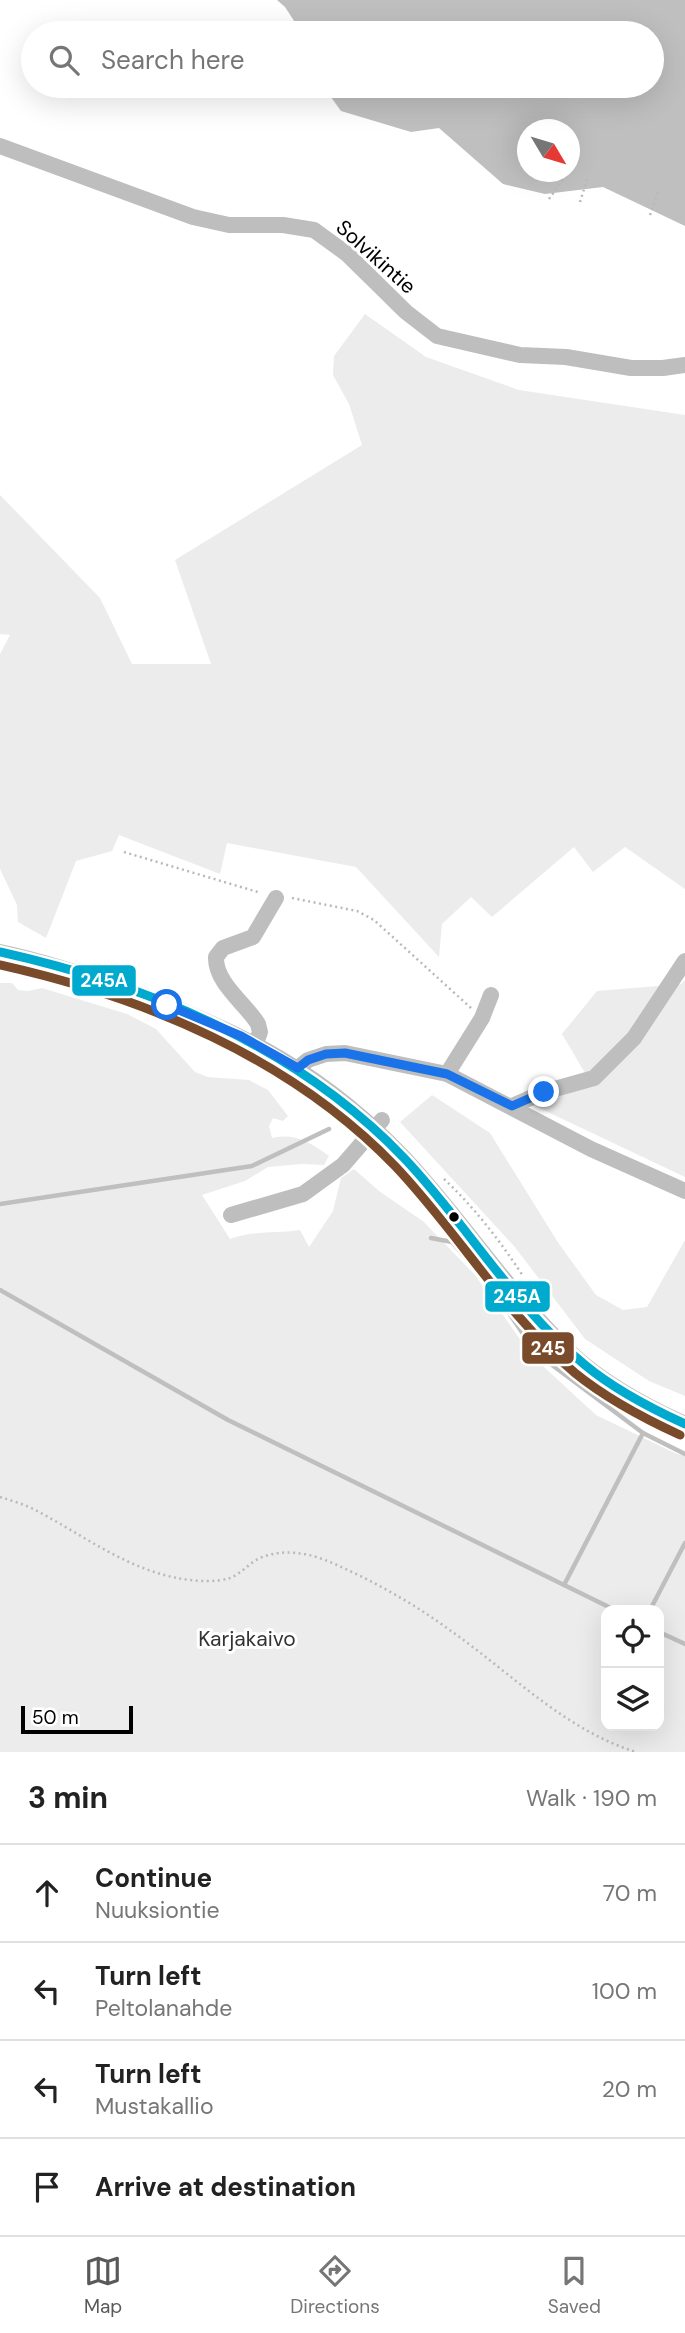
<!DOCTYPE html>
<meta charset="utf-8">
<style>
body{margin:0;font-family:"DM Sans",sans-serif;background:#f6f6f6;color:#222}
.controls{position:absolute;right:21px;bottom:21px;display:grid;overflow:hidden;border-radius:14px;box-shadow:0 7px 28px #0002}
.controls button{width:63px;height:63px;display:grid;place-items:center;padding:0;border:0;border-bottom:2px solid #e0e0e0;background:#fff;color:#222;font:35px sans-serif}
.compass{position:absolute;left:517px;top:119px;width:63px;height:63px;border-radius:50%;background:#fff;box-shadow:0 7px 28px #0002;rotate:128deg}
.scale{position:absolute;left:21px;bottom:18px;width:112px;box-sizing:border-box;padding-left:7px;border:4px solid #000;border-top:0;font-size:19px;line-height:24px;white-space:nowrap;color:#000;-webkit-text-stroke:5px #fff;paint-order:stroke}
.stop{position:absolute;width:21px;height:21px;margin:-16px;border:5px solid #1a73e8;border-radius:50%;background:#fff}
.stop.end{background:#1a73e8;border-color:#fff;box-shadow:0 2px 7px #0008}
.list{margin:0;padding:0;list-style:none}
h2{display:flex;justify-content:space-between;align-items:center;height:91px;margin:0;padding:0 28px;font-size:30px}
h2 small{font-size:23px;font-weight:400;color:#767676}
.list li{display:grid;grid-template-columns:46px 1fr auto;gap:21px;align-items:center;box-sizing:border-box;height:98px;padding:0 28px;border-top:2px solid #e0e0e0}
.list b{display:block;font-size:26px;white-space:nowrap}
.list p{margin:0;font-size:23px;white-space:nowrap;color:#767676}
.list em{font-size:23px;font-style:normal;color:#767676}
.icon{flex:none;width:38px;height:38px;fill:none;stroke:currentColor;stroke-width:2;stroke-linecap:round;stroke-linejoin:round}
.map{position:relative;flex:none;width:685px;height:1752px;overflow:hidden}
.search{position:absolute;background:#fff;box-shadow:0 7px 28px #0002;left:21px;right:21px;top:21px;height:77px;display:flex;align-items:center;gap:18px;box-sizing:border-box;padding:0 24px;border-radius:38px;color:#767676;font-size:26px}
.sheet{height:483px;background:#fff}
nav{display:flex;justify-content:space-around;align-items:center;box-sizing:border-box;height:98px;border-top:2px solid #e0e0e0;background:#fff;font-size:19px;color:#767676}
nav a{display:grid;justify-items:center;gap:4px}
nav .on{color:#595959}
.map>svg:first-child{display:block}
.green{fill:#ececec;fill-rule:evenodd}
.water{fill:#bfbfbf;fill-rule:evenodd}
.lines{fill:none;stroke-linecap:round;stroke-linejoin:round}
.stream{stroke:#bfbfbf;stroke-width:4.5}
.path{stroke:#b9b9b9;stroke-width:2.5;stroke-dasharray:2 3.5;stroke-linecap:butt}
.minor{stroke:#bebebe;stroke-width:16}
.bus-1-casing{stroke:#fff;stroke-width:14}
.bus-2-casing{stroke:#fff;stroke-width:14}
.bus-1{stroke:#00a9ce;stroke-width:9}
.bus-2{stroke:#7a4b2a;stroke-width:9}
.route{stroke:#1a73e8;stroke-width:9}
.bus-dot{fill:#000;stroke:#fff;stroke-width:2.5}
.labels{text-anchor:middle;stroke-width:6;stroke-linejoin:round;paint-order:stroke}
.street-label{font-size:21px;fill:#000;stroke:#fff}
.park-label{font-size:21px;fill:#333;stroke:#fff}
.line-badge{stroke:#fff;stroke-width:2.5}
.badge-label{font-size:19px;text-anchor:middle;font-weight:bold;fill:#fff}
</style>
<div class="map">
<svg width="685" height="1752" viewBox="0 0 685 1752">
<rect width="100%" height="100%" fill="#fff"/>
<g class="green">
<polygon points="365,314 426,357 519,390 685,415 685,889 625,847 593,872 574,847 492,917 471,897 442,924 439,957 356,867 227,843 220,874 119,835 112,851 76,861 46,938 18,922 17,905 0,869 0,654 10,635 0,634 0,495 100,598 132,664 211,664 175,560 362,445 349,404 333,375 334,356"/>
<polygon points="685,980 685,1177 516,1097 585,1073 562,1034 597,991 681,984"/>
<path d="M0 983H12L18 990 28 991 42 988 127 1014 156 1029 195 1072 208 1077 249 1080 268 1090 288 1116 283 1121 273 1118 269 1126 272 1138C296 1133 309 1142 329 1156L324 1165 301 1164 268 1167 245 1181 202 1195 230 1239C252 1230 276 1234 300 1230L309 1247 333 1211 341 1178 354 1169 379 1191 424 1222 475 1275 531 1355 596 1415 677 1454 685 1455V1752H0ZM606 1610H659V1726H606Z"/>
<polygon points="432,1095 490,1133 559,1244 596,1295 623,1310 647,1307 685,1240 685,1396 649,1381 585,1339 514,1246 400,1122"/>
</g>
<path class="water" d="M277 0H685V226L603 187 545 194 503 184 439 128 411 132 341 111 323 86H652V33H302L285 7ZM528 130H570V172H528Z"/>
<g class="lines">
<g class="stream">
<polyline points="0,1204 252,1166 329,1129"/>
<polyline points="431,1238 452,1242 497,1295 536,1353 643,1433 685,1454"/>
<polyline points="0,1290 228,1420 615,1610"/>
<polyline points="564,1585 643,1433"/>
<polyline points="650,1610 685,1543"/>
<polyline points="659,1632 685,1644"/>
</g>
<g class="path">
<polyline points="549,199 568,172"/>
<polyline points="580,202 588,176"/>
<polyline points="650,215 658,192"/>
<polyline points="124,852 261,893"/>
<polyline points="292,898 357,911 374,920 471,1008"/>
<path d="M444 1179C475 1208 500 1241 523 1276"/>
<path d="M0 1497C13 1501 27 1505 39 1512 84 1536 126 1568 177 1578 192 1581 214 1583 230 1578 241 1574 249 1563 260 1558 286 1547 313 1554 337 1565 377 1583 416 1605 451 1631 511 1673 565 1730 636 1752"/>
</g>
<g class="minor">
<polyline points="0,146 193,217 229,225 283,225 314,230 347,254 406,312 437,336 520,355 566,357 631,368 663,368 685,365"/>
<path d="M0 952C48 962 95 978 142 995 248 1035 325 1075 404 1158 463 1221 510 1296 573 1355 606 1385 645 1406 685 1424"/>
<path d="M256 1043 260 1032 258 1024C246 1004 215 983 216 957L223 948 253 937 276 898"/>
<polyline points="298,1068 308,1060 326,1054 345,1053 447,1074 591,1149 685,1191"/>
<polyline points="447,1074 482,1018 491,995"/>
<polyline points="512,1106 544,1092 594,1078 634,1038 685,961"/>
<polyline points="231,1215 303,1194 343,1165 382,1120"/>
</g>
<defs>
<path id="bus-1" d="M0 952C148 985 298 1047 404 1158 467 1224 514 1307 585 1365 615 1390 650 1408 685 1424"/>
<path id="bus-2" d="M0 965C144 997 291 1058 395 1166 458 1232 505 1314 575 1373 607 1399 643 1418 680 1435"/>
</defs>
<use href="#bus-1" class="bus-1-casing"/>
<use href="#bus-2" class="bus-2-casing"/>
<use href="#bus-1" class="bus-1"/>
<use href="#bus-2" class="bus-2"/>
</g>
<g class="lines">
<polyline class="route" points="167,1005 241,1036 298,1068 308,1060 326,1054 345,1053 447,1074 512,1106 544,1092"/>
</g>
<circle class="bus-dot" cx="454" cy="1217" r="6"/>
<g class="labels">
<g class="street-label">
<text transform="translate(376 257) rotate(42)" y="7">Solvikintie</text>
</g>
<g class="park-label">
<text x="247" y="1646">Karjakaivo</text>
</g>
</g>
<g class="line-badge">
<rect x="71" y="964" width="66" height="33" rx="7" fill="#00a9ce"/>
<rect x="484" y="1280" width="67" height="33" rx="7" fill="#00a9ce"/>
<rect x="521" y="1331" width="54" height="34" rx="7" fill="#7a4b2a"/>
</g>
<g class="badge-label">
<text x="104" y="987">245A</text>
<text x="517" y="1303">245A</text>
<text x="548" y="1355">245</text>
</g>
</svg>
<div class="controls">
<button><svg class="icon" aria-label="locate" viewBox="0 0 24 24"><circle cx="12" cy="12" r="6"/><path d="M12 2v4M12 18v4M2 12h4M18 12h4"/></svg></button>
<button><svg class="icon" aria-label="layers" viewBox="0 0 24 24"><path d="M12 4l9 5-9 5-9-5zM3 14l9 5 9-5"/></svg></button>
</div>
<svg class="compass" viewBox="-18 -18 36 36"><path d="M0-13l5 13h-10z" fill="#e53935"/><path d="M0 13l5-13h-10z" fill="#767676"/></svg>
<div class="scale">50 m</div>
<div class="stop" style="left:167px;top:1005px"></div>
<div class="stop end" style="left:544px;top:1092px"></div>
<div class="search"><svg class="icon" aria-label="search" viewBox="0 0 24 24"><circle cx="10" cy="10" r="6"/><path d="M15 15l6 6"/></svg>Search here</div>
</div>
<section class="sheet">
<h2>3 min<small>Walk · 190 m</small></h2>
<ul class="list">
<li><svg class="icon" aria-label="ahead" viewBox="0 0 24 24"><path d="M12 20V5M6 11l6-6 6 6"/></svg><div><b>Continue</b><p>Nuuksiontie</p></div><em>70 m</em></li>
<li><svg class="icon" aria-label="left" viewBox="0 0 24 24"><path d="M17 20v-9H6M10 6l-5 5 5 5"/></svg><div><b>Turn left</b><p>Peltolanahde</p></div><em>100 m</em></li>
<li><svg class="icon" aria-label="left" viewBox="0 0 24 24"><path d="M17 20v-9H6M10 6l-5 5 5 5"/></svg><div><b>Turn left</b><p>Mustakallio</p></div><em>20 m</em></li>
<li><svg class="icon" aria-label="arrive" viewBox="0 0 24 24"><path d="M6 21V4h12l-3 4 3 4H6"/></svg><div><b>Arrive at destination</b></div></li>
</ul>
</section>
<nav>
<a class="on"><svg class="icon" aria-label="map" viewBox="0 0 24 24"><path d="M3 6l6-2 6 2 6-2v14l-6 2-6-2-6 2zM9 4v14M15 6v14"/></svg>Map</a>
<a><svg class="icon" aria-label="directions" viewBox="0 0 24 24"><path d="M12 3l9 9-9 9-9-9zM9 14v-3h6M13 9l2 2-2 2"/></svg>Directions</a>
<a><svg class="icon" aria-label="saved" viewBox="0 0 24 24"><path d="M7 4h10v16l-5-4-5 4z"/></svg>Saved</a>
</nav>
